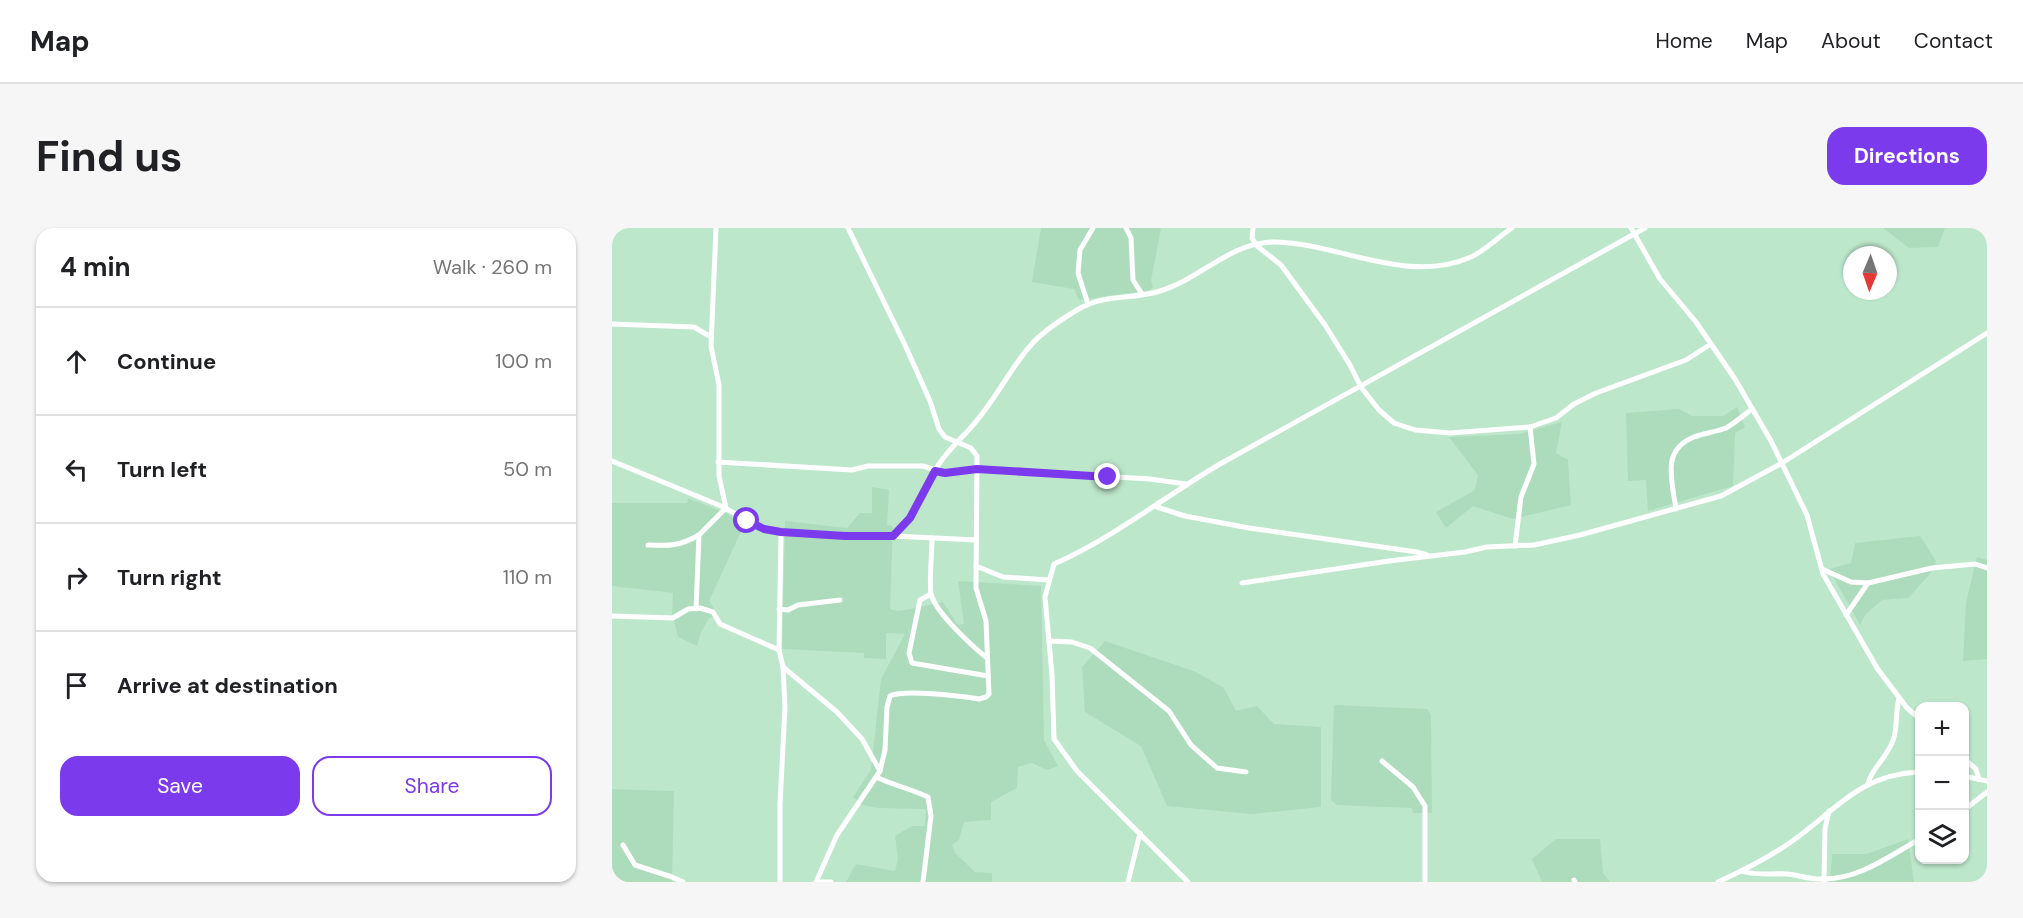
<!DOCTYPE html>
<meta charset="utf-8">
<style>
body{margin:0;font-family:"DM Sans",sans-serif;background:#f6f6f6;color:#202124}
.controls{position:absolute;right:18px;bottom:18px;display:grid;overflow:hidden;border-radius:12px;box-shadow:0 2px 4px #0004}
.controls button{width:54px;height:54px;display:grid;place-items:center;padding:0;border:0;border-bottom:2px solid #e0e0e0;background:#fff;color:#202124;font:30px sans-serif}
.compass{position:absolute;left:1231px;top:18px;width:54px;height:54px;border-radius:50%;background:#fff;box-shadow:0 2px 4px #0004;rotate:182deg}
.stop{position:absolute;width:18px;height:18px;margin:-14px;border:4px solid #7c3aed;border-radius:50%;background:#fff}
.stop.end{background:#7c3aed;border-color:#fff;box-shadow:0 2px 6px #0008}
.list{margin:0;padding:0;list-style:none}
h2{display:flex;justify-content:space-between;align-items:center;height:78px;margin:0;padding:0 24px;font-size:26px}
h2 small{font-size:20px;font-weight:400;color:#757577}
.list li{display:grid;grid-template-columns:39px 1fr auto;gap:18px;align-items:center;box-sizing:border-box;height:108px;padding:0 24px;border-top:2px solid #e0e0e0}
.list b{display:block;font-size:22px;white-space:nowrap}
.list em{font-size:20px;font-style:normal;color:#757577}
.actions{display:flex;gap:12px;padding:18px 24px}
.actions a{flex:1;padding:14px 0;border:2px solid #7c3aed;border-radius:18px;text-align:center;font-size:21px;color:#7c3aed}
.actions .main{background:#7c3aed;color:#fff}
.icon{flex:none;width:33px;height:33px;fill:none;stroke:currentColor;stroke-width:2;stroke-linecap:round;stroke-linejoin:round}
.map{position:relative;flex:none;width:1375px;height:654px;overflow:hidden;border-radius:18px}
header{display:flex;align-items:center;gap:36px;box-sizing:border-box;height:84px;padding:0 30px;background:#fff;border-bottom:2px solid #e0e0e0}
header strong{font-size:28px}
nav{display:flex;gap:33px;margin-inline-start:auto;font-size:21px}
.intro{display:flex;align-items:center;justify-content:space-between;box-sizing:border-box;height:144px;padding:0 36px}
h1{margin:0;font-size:42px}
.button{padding:15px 27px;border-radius:18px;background:#7c3aed;color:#fff;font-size:21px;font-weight:700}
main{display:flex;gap:36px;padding:0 36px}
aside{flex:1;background:#fff;border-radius:18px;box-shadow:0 2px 4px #0004}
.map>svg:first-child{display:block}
.built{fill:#acdcbc}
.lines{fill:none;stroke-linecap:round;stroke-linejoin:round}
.service{stroke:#fff;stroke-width:5}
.route{stroke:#7c3aed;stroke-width:8}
</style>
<header>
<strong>Map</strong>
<nav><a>Home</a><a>Map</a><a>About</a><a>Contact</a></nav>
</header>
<div class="intro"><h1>Find us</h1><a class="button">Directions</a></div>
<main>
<aside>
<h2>4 min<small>Walk · 260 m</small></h2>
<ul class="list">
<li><svg class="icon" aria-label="ahead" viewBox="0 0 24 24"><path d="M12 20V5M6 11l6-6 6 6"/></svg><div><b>Continue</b></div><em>100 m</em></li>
<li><svg class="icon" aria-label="left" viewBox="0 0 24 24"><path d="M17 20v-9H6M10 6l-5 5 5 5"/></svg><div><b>Turn left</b></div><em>50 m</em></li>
<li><svg class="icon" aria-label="right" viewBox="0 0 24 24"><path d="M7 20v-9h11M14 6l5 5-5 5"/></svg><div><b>Turn right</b></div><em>110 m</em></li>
<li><svg class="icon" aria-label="arrive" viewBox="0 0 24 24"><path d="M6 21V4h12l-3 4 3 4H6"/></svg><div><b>Arrive at destination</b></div></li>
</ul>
<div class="actions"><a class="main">Save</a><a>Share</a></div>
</aside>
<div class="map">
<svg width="1375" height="654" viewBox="0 0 1375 654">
<rect width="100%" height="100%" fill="#bde7cb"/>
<g class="built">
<polygon points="429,0 549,0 539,53 541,59 538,62 467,72 462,61 420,54"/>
<polygon points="1271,0 1333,0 1326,19 1297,20"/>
<polygon points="1125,179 1133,199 1123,205 1121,258 1036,283 1034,252 1016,253 1014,185 1067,181 1080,188 1111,188"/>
<polygon points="950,194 944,225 956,232 959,277 901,291 861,278 834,300 824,284 863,262 866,247 837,209 907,206"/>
<polygon points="260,259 277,262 275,297 281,298 278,381 286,383 299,381 331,374 346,397 352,396 346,353 429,358 432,512 446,538 435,542 420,535 406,539 405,560 379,574 379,592 352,594 347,612 340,617 343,625 363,644 380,645 380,654 234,654 244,636 283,643 286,631 283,608 300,598 313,598 314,581 266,580 250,577 241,569 259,542 269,451 293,406 274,405 274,431 252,430 252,425 170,421 173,293 235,300 248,285 260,285"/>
<polygon points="76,270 116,286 131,299 97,373 106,387 97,390 89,404 85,418 66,409 60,385 61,365 0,358 0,275 75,275"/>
<polygon points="1308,308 1324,333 1318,346 1296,370 1270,372 1253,387 1248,397 1217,341 1239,335 1243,315"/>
<polygon points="1365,329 1375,332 1375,431 1351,433 1354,375"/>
<polygon points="493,413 584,444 612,460 624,483 645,478 662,496 709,499 709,579 640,586 555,578 529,518 473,484 470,439"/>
<polygon points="722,477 815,481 819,487 820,585 801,585 800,580 725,577 719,572"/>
<polygon points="0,561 62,563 60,654 0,654"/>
<polygon points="944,611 988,611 991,645 998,654 930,654 920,631"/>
<polygon points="1296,611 1302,654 1218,654 1220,626 1255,626"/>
</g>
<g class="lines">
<g class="service">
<polyline points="514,0 519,10 521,52 530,66"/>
<polyline points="641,0 640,10 645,18 669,37 713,97 738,137 749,159 767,182 782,195 803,202 838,205 918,199 944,190 962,176 984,165 1074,132 1099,116"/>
<polyline points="1019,0 1048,51 1084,94 1123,151 1159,213 1195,287 1211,346 1265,440 1295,480 1308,491"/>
<polyline points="476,76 466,45 468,22 481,0"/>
<polyline points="0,96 82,99 99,109"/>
<polyline points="0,233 109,278 152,301 169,305 233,308 281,308 364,312"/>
<polyline points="106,234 240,242 256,238 311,238 333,245 365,241 538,251 574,256"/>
<polyline points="542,278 573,288 637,300 805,324 815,327"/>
<path d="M1064 281C1060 252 1049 222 1082 209 1092 205 1104 204 1114 200 1123 195 1132 187 1140 181"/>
<path d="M281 308C304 290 311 259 327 236 338 219 354 207 366 191 385 168 399 140 418 118 430 104 450 91 465 82 493 65 520 72 548 63 589 51 619 13 664 14 729 16 795 57 859 29 874 22 886 9 900 0"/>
<path d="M320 310C320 322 317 357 319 366 324 385 360 418 375 430"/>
<path d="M36 317C57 318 68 318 87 307"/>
<polyline points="903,318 909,269 922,236 918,199"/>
<polyline points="364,338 391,349 437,352"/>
<polyline points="1210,341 1239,354 1256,355 1320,340 1363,336 1375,340"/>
<polyline points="630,355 777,333 853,324 875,319 922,317 968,307 1109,268 1170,235 1375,105"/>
<polyline points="319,366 308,372 297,425 300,435 376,448"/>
<polyline points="84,381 87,307 114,280 107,248 107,157 99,118 104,0"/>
<polyline points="167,381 176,382 186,377 228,372"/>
<polyline points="1234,387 1256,355"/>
<polyline points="0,388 61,390 76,381 88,380 101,384 108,396 167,422"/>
<polyline points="437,413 460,414 478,420 557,483 579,517 605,540 634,544"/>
<polyline points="171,439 225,484 250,511 268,543"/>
<polyline points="1352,531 1364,541 1367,551"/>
<polyline points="770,533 801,559 813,578 813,654"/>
<polyline points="1352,548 1375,553"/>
<path d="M264 549C281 557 299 561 316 569L319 588 311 654"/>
<path d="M1256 556C1258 544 1269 535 1275 524 1288 505 1282 490 1287 470"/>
<polyline points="1352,582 1375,564"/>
<polyline points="11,617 23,637 60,649 71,654"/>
<path d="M1129 643C1144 648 1159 645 1175 646 1187 647 1199 652 1211 651 1248 651 1277 628 1308 611"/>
<polyline points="962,652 963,654"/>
<polyline points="1212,653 1213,601 1217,583"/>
<polyline points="168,654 168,576 173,479 171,439 167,422 169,305"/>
<path d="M204 654 225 607 268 543 273 522 275 479 278 468C291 461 349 468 367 471L374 469 377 466 374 393 364 360 365 228 359 220 333 209 327 201 318 173 293 117 236 0"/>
<polyline points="205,654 219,654"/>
<polyline points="516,654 528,605"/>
<path d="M576 654 465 543 442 511 440 447 433 369 442 336C501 310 552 269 608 236L1033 0"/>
<path d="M1106 654C1130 643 1154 631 1176 616 1222 585 1246 546 1308 544"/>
</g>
</g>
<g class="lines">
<polyline class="route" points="135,293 152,301 169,304 233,308 281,308 298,290 323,243 333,245 365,241 496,249"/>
</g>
</svg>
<div class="controls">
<button>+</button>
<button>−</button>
<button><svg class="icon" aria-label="layers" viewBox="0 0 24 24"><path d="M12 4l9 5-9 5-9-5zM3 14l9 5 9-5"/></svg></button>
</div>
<svg class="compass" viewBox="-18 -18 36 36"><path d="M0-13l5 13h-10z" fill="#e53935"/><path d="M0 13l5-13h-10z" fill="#757577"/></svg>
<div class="stop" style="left:135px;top:293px"></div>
<div class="stop end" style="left:496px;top:249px"></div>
</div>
</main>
